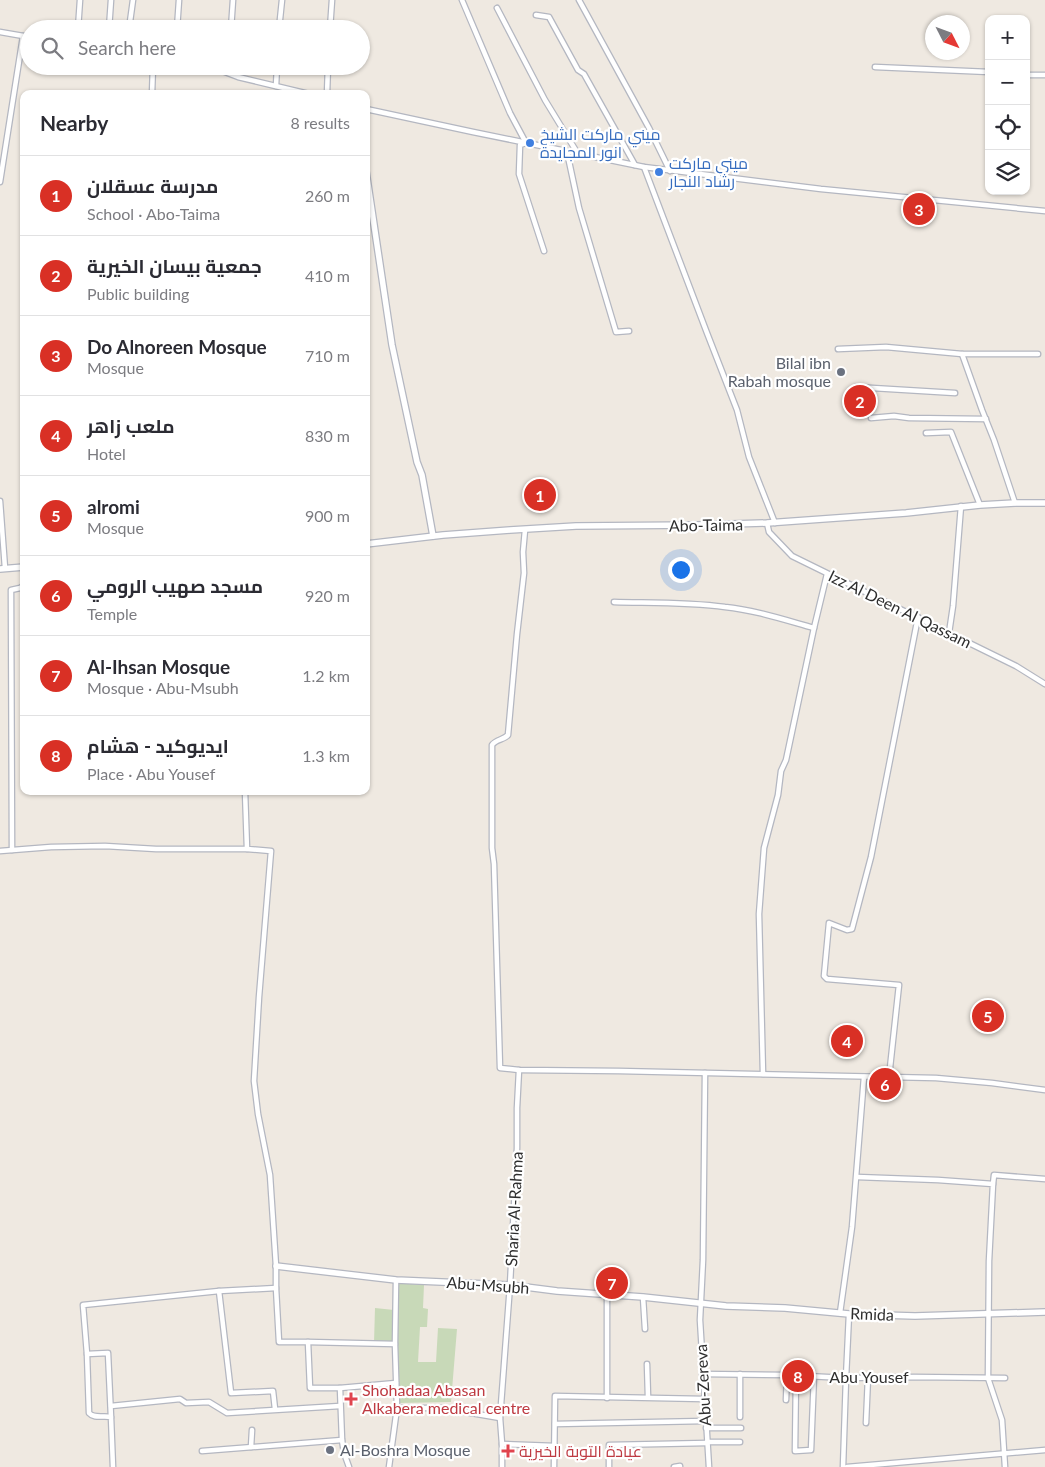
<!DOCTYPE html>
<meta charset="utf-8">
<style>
body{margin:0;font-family:Lato,Cairo,sans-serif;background:#f2f2f3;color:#2b2b33}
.controls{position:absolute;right:15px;top:15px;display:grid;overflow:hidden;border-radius:10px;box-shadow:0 1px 4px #0004}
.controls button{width:45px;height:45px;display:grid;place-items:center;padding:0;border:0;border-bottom:1px solid #e1e1e2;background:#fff;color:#2b2b33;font:25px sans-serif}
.compass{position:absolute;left:925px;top:15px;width:45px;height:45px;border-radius:50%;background:#fff;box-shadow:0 1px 4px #0004;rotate:132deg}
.you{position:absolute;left:680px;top:569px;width:18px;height:18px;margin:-12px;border:4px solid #fff;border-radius:50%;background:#1a73e8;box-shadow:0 0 0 8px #1a73e833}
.badge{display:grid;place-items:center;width:32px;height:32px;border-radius:50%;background:#d93025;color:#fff;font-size:16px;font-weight:700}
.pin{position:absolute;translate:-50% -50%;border:2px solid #fff;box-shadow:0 1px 5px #0006}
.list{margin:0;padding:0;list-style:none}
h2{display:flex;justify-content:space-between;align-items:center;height:65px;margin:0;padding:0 20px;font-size:21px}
h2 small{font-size:16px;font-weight:400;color:#7c7c81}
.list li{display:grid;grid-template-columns:32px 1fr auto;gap:15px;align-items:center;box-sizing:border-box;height:80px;padding:0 20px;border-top:1px solid #e1e1e2}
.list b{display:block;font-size:19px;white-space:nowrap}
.list p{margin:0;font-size:16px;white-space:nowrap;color:#7c7c81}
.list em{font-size:16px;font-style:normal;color:#7c7c81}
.icon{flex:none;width:28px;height:28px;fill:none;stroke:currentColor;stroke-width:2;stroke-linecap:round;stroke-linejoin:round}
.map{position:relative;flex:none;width:1045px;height:1467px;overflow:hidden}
.search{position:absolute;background:#fff;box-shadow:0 1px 4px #0004;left:20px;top:20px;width:350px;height:55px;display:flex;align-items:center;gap:12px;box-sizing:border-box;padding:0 18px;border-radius:28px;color:#7c7c81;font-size:19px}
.panel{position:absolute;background:#fff;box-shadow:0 1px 4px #0004;left:20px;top:90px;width:350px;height:705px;border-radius:10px}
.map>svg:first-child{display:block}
.cemetery{fill:#c8d9b8}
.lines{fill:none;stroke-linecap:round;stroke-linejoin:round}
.street-casing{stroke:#b4b7c1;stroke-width:7}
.secondary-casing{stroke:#b4b7c1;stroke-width:8}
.street{stroke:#fff;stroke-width:4.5}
.secondary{stroke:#fff;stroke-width:5.5}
.shop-dot{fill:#3f7fe0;stroke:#fff;stroke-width:2}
.worship-dot{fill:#6b7280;stroke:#fff;stroke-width:2}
.health-dot{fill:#e0444e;stroke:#fff;stroke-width:2}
.labels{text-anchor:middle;stroke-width:4.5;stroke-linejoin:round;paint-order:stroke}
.shop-label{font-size:16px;fill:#366cbe;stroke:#fff;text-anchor:start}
.worship-label{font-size:16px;fill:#5b616d;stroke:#fff;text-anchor:end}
.street-label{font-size:16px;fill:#2e2e2e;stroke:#fff}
.health-label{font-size:16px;fill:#be3a42;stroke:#fff;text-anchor:start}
</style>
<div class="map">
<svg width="1045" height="1467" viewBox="0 0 1045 1467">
<rect width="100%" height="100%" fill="#efe9e1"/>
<g class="cemetery">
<polygon points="399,1283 424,1285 423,1308 428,1309 427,1327 420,1327 418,1362 436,1362 438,1328 457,1329 451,1402 398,1403 395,1341"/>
<polygon points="375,1308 394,1310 393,1340 390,1344 374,1343"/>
</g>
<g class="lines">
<defs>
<g id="street">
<polyline points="462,0 510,113 526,143 520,145 519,174 544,251"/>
<polyline points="579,0 649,128 670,171"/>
<polyline points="497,8 545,100 578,154"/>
<polyline points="536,15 549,17 578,70 584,74 635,165"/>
<polyline points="78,29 80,0"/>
<polyline points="109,29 111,0"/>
<polyline points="129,29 133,0"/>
<polyline points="177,29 179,0"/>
<polyline points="231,29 233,0"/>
<polyline points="279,29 282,0"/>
<polyline points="330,29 332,0"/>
<polyline points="0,32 29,37"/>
<polyline points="209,66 238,77 309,94"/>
<polyline points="875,67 989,72"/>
<polyline points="1026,75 1045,75"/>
<polyline points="276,86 277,66"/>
<polyline points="152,94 153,66"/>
<polyline points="327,94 328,66"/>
<polyline points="366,109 473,132 644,167 821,189 1045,211"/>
<polyline points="567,152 579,208 616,332 629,331"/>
<polyline points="644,167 707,333 737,410 749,457 775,523"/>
<polyline points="0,182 23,36"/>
<polyline points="838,349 886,347 962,354 1038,354"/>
<polyline points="962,354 982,410 994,440 1015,503"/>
<polyline points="856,387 955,393"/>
<polyline points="871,418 894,416 909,418 986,419"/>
<polyline points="926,433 951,432 980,505"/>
<polyline points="0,501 5,568"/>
<polyline points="767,523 769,532 792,556 1016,666 1045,684"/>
<path d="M525 530 523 552 524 573 517 634 508 735C504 740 496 739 492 745V848L494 864 500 1068 519 1070 619 1071 936 1078 992 1083 1045 1090"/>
<path d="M614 602C650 603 688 602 725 607 755 610 785 620 814 628"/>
<polyline points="949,633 953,606 961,506"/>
<polyline points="245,791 247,849 271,851 259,997 254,1081 258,1114 270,1175 276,1266 276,1288 279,1342 308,1342 310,1388 340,1388 342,1440 344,1453 349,1467"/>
<polyline points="12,850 11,590 20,588 24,585"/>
<polyline points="0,851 51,847 105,846 156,849 247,849"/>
<polyline points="705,1073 703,1260 700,1320 709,1467"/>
<polyline points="763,1074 759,914 764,848 778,795 781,771 786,760 814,628 827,574"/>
<polyline points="889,1077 899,985 827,979 824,976 829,923 847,930 852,929 871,857 918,617"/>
<polyline points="857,1177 938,1180 993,1184 989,1261 988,1378 1002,1420 1005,1467"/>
<polyline points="993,1184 994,1175 1045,1179"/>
<polyline points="219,1291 231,1393 273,1391 275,1409"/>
<polyline points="607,1295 607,1398"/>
<polyline points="643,1297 645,1329"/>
<polyline points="840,1313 852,1227 864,1077"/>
<polyline points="308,1342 395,1344"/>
<polyline points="87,1354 108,1353 111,1417"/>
<polyline points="647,1364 648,1397"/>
<polyline points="702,1374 787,1375 846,1378 914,1377 1005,1378"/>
<polyline points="740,1374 740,1417"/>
<polyline points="796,1375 795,1451 811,1450 814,1376"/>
<polyline points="340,1388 396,1383"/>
<polyline points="786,1400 787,1375"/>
<polyline points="111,1406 180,1399 186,1403 209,1402 227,1413 340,1406"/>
<polyline points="397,1408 442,1408 500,1418"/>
<polyline points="866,1423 868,1377"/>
<polyline points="555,1424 705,1421"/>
<polyline points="706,1428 741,1428"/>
<polyline points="707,1442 740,1442"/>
<polyline points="502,1444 555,1446"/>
<polyline points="251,1447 252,1430"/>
<polyline points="202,1451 342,1440"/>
<path d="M113 1467 111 1417C104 1415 94 1419 89 1413L87 1354 83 1305 219 1291 276 1288"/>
<polyline points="389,1467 397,1408 395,1344 396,1280"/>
<polyline points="502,1467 502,1444 500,1418 510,1285 517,1148 517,1108 519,1070"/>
<polyline points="554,1467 555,1396 704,1399"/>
<polyline points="609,1467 609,1445 707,1443"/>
<polyline points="674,1467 680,1466"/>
<polyline points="843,1467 846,1378 849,1314"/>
<polyline points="847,1467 1045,1450"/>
</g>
<g id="secondary">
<polyline points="366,171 392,345 417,462 422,475 433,536"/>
<polyline points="366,544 443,535 510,530 576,526 697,525 767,523 906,513 980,505 1015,503 1045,503"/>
<polyline points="0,569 24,567"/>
<polyline points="276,1266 396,1280 510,1285 557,1291 643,1297 726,1306 785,1308 849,1314 915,1316 1045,1312"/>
</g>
</defs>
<use href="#street" class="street-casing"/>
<use href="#secondary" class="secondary-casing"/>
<use href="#street" class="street"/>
<use href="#secondary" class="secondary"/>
</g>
<g class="shop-dot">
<circle cx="530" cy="143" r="5"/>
<circle cx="659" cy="172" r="5"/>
</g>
<g class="worship-dot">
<circle cx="841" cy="372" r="5"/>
<circle cx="330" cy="1450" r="5"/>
</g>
<g class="health-dot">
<path d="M348.5 1391.5h5v5h5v5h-5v5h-5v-5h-5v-5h5z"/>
<path d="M505.5 1443.5h5v5h5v5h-5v5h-5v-5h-5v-5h5z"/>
</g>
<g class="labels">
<g class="shop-label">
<text x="540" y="140">ميني ماركت الشيخ<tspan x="540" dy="18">انور المجايدة</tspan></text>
<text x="669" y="169">ميني ماركت<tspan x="669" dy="18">رشاد النجار</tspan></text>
</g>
<g class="worship-label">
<text x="831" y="369">Bilal ibn<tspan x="831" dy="18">Rabah mosque</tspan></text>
<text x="340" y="1456" text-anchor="start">Al-Boshra Mosque</text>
</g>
<g class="street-label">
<text transform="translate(706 525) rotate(-1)" y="6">Abo-Taima</text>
<text transform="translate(900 609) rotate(26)" y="6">Izz Al Deen Al Qassam</text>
<text transform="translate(514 1209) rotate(-87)" y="6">Sharia Al-Rahma</text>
<text transform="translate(488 1285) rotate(4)" y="6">Abu-Msubh</text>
<text transform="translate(872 1314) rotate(2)" y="6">Rmida</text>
<text x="869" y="1383">Abu Yousef</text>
<text transform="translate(703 1385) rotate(-93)" y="6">Abu-Zereva</text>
</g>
<g class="health-label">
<text x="362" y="1396">Shohadaa Abasan<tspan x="362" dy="18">Alkabera medical centre</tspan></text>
<text x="519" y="1457">عيادة التوبة الخيرية</text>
</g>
</g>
</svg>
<div class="controls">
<button>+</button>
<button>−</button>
<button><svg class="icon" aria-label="locate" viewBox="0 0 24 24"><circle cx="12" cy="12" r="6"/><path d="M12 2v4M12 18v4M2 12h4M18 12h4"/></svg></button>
<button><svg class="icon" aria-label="layers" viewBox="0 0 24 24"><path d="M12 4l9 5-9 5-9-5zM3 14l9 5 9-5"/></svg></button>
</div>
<svg class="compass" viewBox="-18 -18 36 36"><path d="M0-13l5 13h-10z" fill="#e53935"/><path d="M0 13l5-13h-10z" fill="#7c7c81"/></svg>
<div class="you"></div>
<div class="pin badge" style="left:540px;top:495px">1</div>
<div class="pin badge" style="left:860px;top:401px">2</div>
<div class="pin badge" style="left:919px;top:209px">3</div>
<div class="pin badge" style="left:847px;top:1041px">4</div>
<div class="pin badge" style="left:988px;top:1016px">5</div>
<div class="pin badge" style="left:885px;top:1084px">6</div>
<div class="pin badge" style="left:612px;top:1283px">7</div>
<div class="pin badge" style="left:798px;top:1376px">8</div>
<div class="search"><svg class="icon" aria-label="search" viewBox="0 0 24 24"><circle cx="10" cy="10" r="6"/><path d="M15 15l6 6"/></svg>Search here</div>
<section class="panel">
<h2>Nearby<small>8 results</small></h2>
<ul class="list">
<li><span class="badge">1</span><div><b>مدرسة عسقلان</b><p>School · Abo-Taima</p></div><em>260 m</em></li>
<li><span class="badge">2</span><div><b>جمعية بيسان الخيرية</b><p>Public building</p></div><em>410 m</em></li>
<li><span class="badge">3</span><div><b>Do Alnoreen Mosque</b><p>Mosque</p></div><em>710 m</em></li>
<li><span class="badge">4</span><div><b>ملعب زاهر</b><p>Hotel</p></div><em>830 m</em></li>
<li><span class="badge">5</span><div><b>alromi</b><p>Mosque</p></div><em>900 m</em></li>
<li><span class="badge">6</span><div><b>مسجد صهيب الرومي</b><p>Temple</p></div><em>920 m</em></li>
<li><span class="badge">7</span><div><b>Al-Ihsan Mosque</b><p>Mosque · Abu-Msubh</p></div><em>1.2 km</em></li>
<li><span class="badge">8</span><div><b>ايديوكيد - هشام</b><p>Place · Abu Yousef</p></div><em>1.3 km</em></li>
</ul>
</section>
</div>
